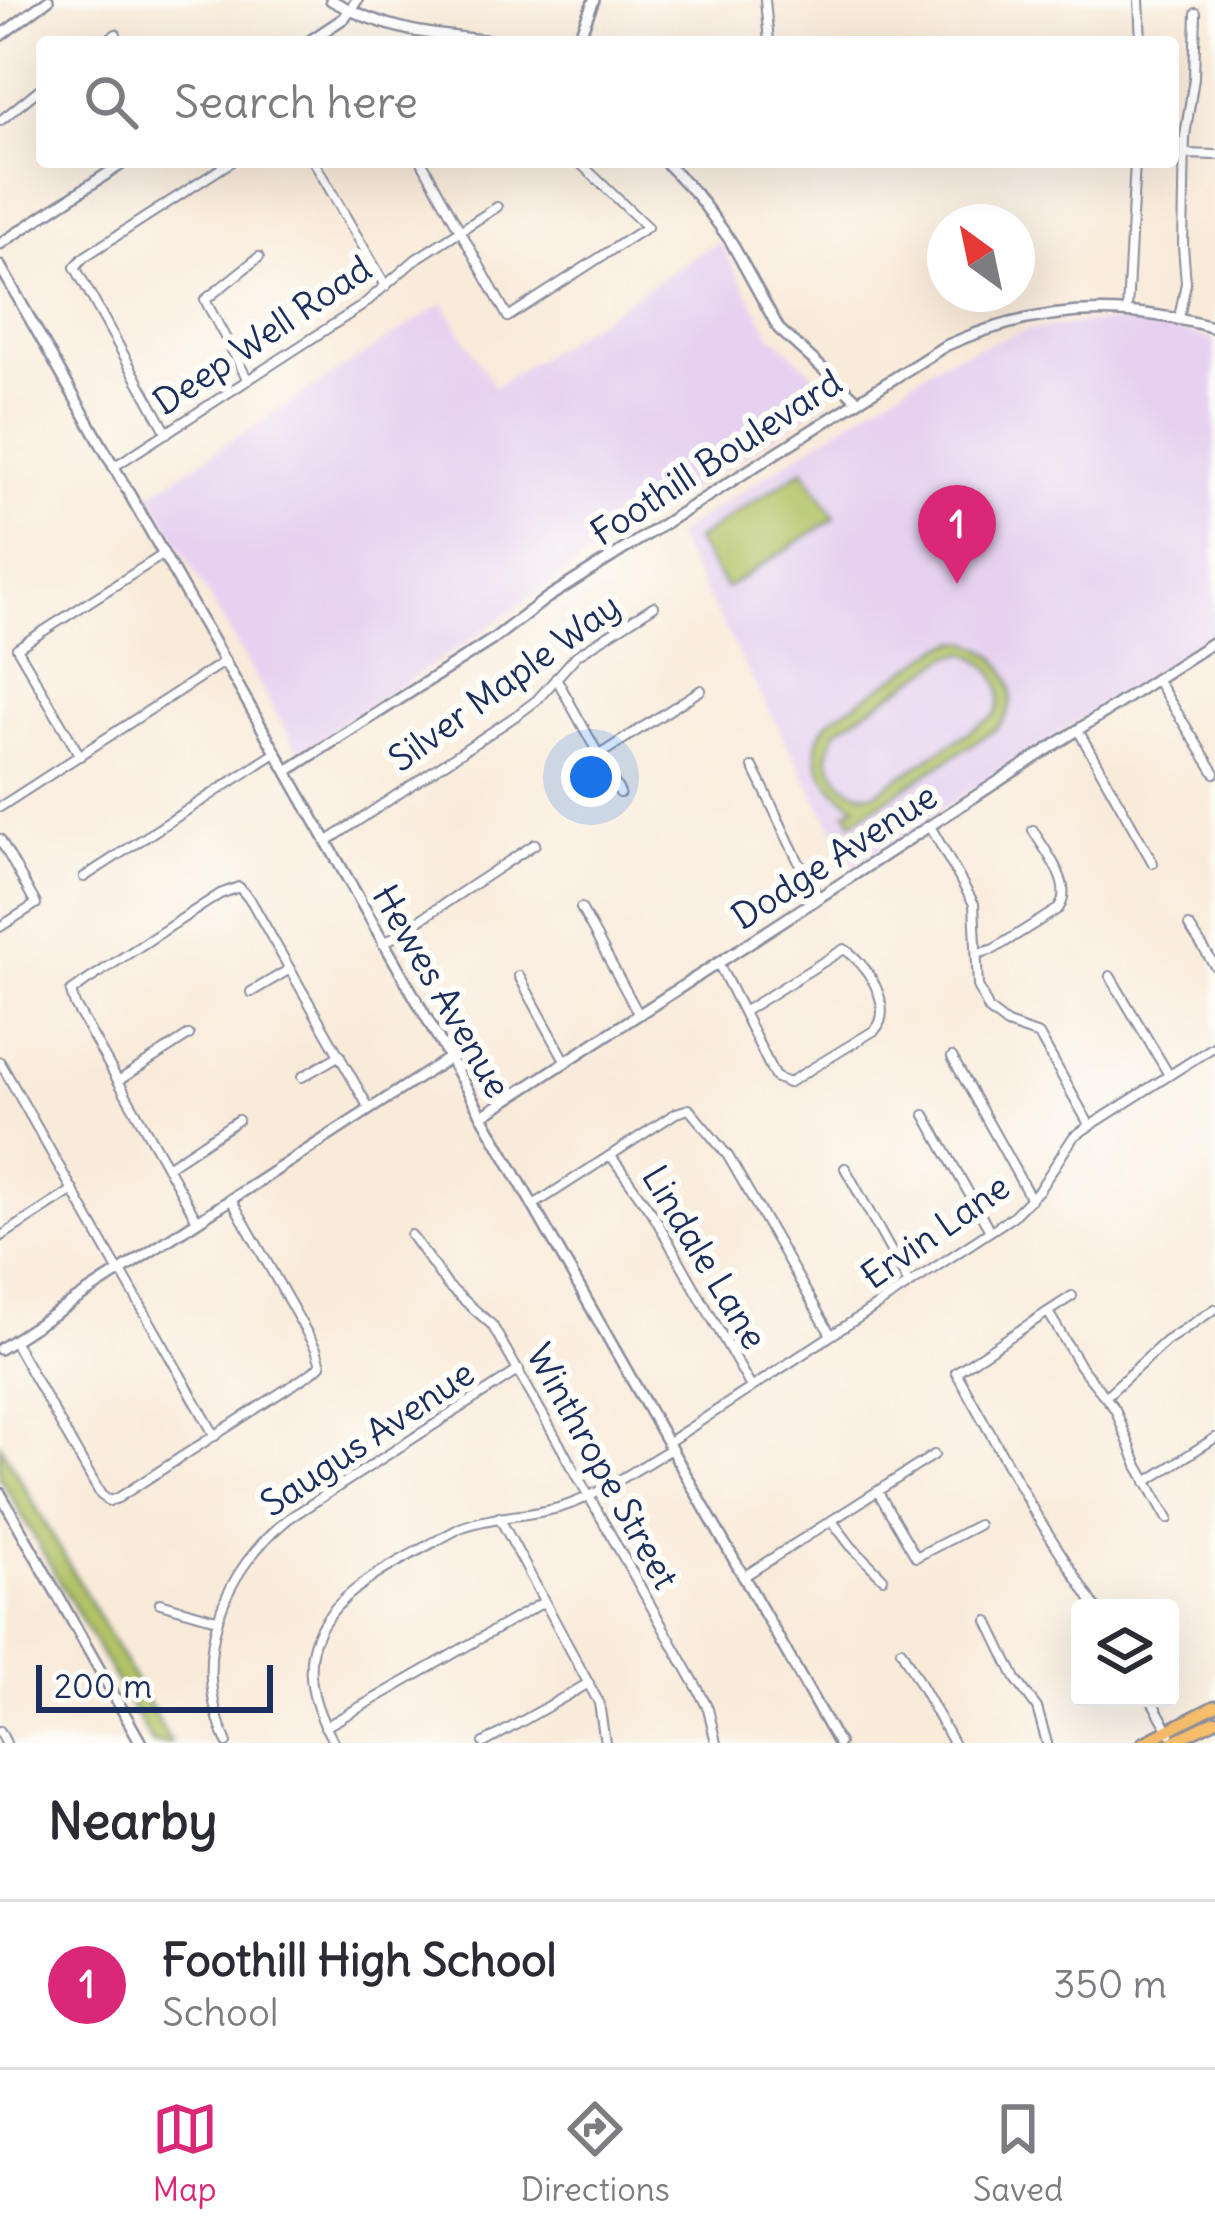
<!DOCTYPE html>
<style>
body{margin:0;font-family:Delius,sans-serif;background:#f2f2f3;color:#2b2b33}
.controls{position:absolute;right:36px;bottom:36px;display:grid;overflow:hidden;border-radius:12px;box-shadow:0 12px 48px #0002}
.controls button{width:108px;height:108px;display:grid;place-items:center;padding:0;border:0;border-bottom:3px solid #e1e1e2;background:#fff;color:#2b2b33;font:60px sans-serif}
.compass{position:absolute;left:927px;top:204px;width:108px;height:108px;border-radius:50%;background:#fff;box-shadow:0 12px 48px #0002;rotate:327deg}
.scale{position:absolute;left:36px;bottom:30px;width:237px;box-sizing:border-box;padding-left:12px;border:6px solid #1b2f5e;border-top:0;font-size:33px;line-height:42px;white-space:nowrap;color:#1b2f5e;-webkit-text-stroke:9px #fdfcf7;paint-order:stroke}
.you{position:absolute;left:591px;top:777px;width:42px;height:42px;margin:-30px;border:9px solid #fff;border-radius:50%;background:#1a73e8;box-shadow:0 0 0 18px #1a73e833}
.badge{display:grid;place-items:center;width:78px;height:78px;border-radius:50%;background:#db2777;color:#fff;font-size:39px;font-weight:700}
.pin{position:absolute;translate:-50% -99px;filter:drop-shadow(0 3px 6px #0008)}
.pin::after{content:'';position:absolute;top:63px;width:42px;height:36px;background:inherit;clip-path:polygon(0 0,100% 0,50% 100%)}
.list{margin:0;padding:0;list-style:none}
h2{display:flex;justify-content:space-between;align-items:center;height:156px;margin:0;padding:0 48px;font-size:51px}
h2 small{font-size:39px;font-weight:400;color:#7c7c81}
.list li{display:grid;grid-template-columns:78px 1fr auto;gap:36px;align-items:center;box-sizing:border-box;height:168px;padding:0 48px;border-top:3px solid #e1e1e2}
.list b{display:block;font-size:45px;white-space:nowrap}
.list p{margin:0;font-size:39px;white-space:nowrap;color:#7c7c81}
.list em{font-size:39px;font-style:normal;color:#7c7c81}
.icon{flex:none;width:66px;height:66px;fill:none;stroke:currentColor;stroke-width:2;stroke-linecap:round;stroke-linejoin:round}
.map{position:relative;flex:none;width:1215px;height:1743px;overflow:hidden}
.search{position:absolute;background:#fff;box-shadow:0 12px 48px #0002;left:36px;right:36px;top:36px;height:132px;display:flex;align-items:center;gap:30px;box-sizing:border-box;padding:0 42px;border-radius:12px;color:#7c7c81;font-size:45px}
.sheet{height:324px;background:#fff}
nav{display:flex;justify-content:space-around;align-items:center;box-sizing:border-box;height:168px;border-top:3px solid #e1e1e2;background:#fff;font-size:33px;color:#7c7c81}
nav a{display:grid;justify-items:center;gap:6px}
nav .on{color:#db2777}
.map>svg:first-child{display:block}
.built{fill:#e6d2f0}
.green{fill:#b2c366;stroke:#667962;stroke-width:3;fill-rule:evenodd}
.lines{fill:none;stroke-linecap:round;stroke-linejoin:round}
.minor-casing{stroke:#8a8d9c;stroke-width:12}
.tertiary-casing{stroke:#8a8d9c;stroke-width:14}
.primary-casing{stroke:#8a8d9c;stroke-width:15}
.minor{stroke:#fff;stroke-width:8}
.tertiary{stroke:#fff;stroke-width:9}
.primary{stroke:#f8bf6c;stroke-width:10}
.labels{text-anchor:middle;stroke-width:12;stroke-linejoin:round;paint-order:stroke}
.street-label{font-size:36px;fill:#1b2f5e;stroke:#fdfcf7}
</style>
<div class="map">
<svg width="1215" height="1743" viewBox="0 0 1215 1743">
<rect width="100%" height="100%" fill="#fdfcf7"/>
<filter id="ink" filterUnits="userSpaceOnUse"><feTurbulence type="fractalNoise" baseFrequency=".00833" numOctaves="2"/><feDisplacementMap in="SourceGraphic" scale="24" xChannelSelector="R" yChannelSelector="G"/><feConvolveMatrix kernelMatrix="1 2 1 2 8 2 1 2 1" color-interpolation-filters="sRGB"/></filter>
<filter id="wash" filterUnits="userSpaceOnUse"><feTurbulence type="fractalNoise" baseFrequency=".004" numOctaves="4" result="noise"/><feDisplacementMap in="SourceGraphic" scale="48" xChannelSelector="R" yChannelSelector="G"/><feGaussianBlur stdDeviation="2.7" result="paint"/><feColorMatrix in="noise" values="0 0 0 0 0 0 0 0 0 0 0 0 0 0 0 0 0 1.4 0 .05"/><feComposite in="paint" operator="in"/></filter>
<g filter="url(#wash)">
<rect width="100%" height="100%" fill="#f9ebda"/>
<g class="built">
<polygon points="719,241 770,333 827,386 826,402 588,556 481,633 308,746 296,748 150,494 444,303 494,387"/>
<polygon points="1096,322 1157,325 1215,340 1215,632 854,866 674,536 943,360 1024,331"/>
</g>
<g class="green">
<polygon points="804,469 835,518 726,588 695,540"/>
<path d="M958 641C1001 643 1031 696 997 728L852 822 846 812 856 805C823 789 801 749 831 719L942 647ZM966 653C992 663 1009 688 995 715L875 793C849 797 834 778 828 754L835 731 950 656Z"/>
<polygon points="0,1444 171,1743 152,1743 0,1477"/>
</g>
</g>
<g filter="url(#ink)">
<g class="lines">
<defs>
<g id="minor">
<polyline points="765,0 769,42"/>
<polyline points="1139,0 1141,42"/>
<polyline points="104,42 116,34"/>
<polyline points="0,121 42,87"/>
<polyline points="1185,154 1215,155"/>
<polyline points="314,162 386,286"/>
<polyline points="422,162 508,317 647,227 579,162"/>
<polyline points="1127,311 1135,162"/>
<polyline points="1179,318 1186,283 1183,246 1185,136 1194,78 1196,13"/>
<polyline points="248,380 205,300 259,257"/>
<polyline points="167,433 75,267 84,257 231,162"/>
<polyline points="115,466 362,306 416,259 497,207"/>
<polyline points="556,678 620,793"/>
<polyline points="1156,679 1215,773"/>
<polyline points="1078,730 1153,863"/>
<polyline points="599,755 701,690"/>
<polyline points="80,756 17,648 164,554"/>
<path d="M753 767C776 811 793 857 819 898"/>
<polyline points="0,807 225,661"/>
<polyline points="930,826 974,904 978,986 989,1010 1007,1024 1039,1035 1090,1126"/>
<polyline points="0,839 36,904 0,927"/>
<polyline points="326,842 517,715 537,700 577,655 654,606"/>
<polyline points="84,877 277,752"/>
<polyline points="581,908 639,1015"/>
<polyline points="1189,926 1215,966"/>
<polyline points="383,944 535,844"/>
<path d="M844 949C867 963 895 1008 875 1030L788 1083 775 1077 743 1012Z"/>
<path d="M977 954 994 949 1058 909C1076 886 1045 852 1033 830"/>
<polyline points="718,963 743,1012"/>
<polyline points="519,976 566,1062"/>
<polyline points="1110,976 1169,1075"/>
<polyline points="251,992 290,969"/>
<polyline points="952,1057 1031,1199"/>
<polyline points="0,1062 119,1272"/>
<polyline points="302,1077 340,1055"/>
<polyline points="118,1081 189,1035"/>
<polyline points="925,1115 990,1231"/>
<polyline points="611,1156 654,1216 751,1387"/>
<polyline points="167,1167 238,1120"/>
<polyline points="845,1168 909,1284"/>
<polyline points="532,1206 676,1113 689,1109 728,1156 831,1335"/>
<polyline points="197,1220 75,1005 71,992 85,982 220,894 239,887 251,901 369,1108"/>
<polyline points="411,1235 448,1286 492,1325 698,1689 708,1709 716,1743"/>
<polyline points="0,1237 73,1190"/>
<polyline points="121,1271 215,1436"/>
<polyline points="1072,1296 956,1372 1035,1513 1096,1608"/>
<polyline points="1048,1312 1080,1366 1115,1409 1138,1466 1168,1519"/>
<polyline points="13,1340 101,1495 109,1501 118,1498 311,1373 321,1365 316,1349 231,1199"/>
<polyline points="1106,1396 1166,1341 1215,1309"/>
<polyline points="667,1443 1012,1217 1039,1190 1074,1136 1215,1046"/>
<polyline points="1146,1482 1215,1438"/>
<polyline points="878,1492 916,1557 978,1525"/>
<polyline points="499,1517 599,1703 605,1743"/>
<polyline points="832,1521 851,1546 883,1578"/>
<polyline points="743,1577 934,1455"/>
<polyline points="160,1603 216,1619"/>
<polyline points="988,1621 1016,1679 1037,1708 1047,1743"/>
<polyline points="901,1650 953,1743"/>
<polyline points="1150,1698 1170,1733"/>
<polyline points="325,1727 542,1603"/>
<polyline points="0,1731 6,1743"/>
<path d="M227 1743C190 1659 219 1575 288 1519L519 1370"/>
<path d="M334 1743C263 1617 368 1579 460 1528 493 1515 528 1517 562 1507 600 1495 636 1469 671 1449"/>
<polyline points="484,1743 589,1683"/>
</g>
<g id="tertiary">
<path d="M331 0C388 33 441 36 505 42"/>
<polyline points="0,36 48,0"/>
<polyline points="308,42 344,18 357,0"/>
<polyline points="577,42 594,0"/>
<polyline points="665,162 696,194 730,240 779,329 856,399"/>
<polyline points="0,244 125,162"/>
<polyline points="0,266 838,1743"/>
<path d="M287 771 492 640 547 598 945 346C1033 306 1123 302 1215 328"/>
<polyline points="482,1116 1215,641"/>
<polyline points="0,1349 449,1058"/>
<polyline points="0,1493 141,1743"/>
</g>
<g id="primary">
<polyline points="1143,1743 1215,1706"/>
<polyline points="1170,1743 1215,1721"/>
</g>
</defs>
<use href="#minor" class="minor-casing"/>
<use href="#tertiary" class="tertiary-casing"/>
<use href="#primary" class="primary-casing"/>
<use href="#minor" class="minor"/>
<use href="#tertiary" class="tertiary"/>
<use href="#primary" class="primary"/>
</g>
</g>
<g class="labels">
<g class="street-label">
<text transform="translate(262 335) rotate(-34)" y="13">Deep Well Road</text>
<text transform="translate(716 457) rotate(-33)" y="13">Foothill Boulevard</text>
<text transform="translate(504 682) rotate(-36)" y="13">Silver Maple Way</text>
<text transform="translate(834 856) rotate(-33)" y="13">Dodge Avenue</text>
<text transform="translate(442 991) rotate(60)" y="13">Hewes Avenue</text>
<text transform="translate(935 1231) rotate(-35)" y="13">Ervin Lane</text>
<text transform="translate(705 1257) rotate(59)" y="13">Lindale Lane</text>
<text transform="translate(367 1438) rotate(-34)" y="13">Saugus Avenue</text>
<text transform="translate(603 1466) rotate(61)" y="13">Winthrope Street</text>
</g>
</g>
</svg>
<div class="controls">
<button><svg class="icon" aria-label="layers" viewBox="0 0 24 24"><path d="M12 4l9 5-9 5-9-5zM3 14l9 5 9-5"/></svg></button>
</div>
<svg class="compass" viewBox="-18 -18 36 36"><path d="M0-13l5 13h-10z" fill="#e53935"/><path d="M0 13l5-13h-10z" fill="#7c7c81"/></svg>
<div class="scale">200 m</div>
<div class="you"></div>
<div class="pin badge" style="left:957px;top:584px">1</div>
<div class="search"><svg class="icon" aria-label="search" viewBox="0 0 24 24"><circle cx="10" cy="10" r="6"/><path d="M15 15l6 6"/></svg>Search here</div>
</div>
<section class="sheet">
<h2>Nearby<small></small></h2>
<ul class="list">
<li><span class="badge">1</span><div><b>Foothill High School</b><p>School</p></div><em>350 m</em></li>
</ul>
</section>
<nav>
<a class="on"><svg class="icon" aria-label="map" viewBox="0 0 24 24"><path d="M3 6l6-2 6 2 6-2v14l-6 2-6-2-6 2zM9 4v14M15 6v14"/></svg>Map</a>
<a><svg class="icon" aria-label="directions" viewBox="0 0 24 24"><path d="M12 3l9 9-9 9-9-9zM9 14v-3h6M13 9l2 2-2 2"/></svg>Directions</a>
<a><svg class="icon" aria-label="saved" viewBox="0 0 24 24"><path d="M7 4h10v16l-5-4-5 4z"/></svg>Saved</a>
</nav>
